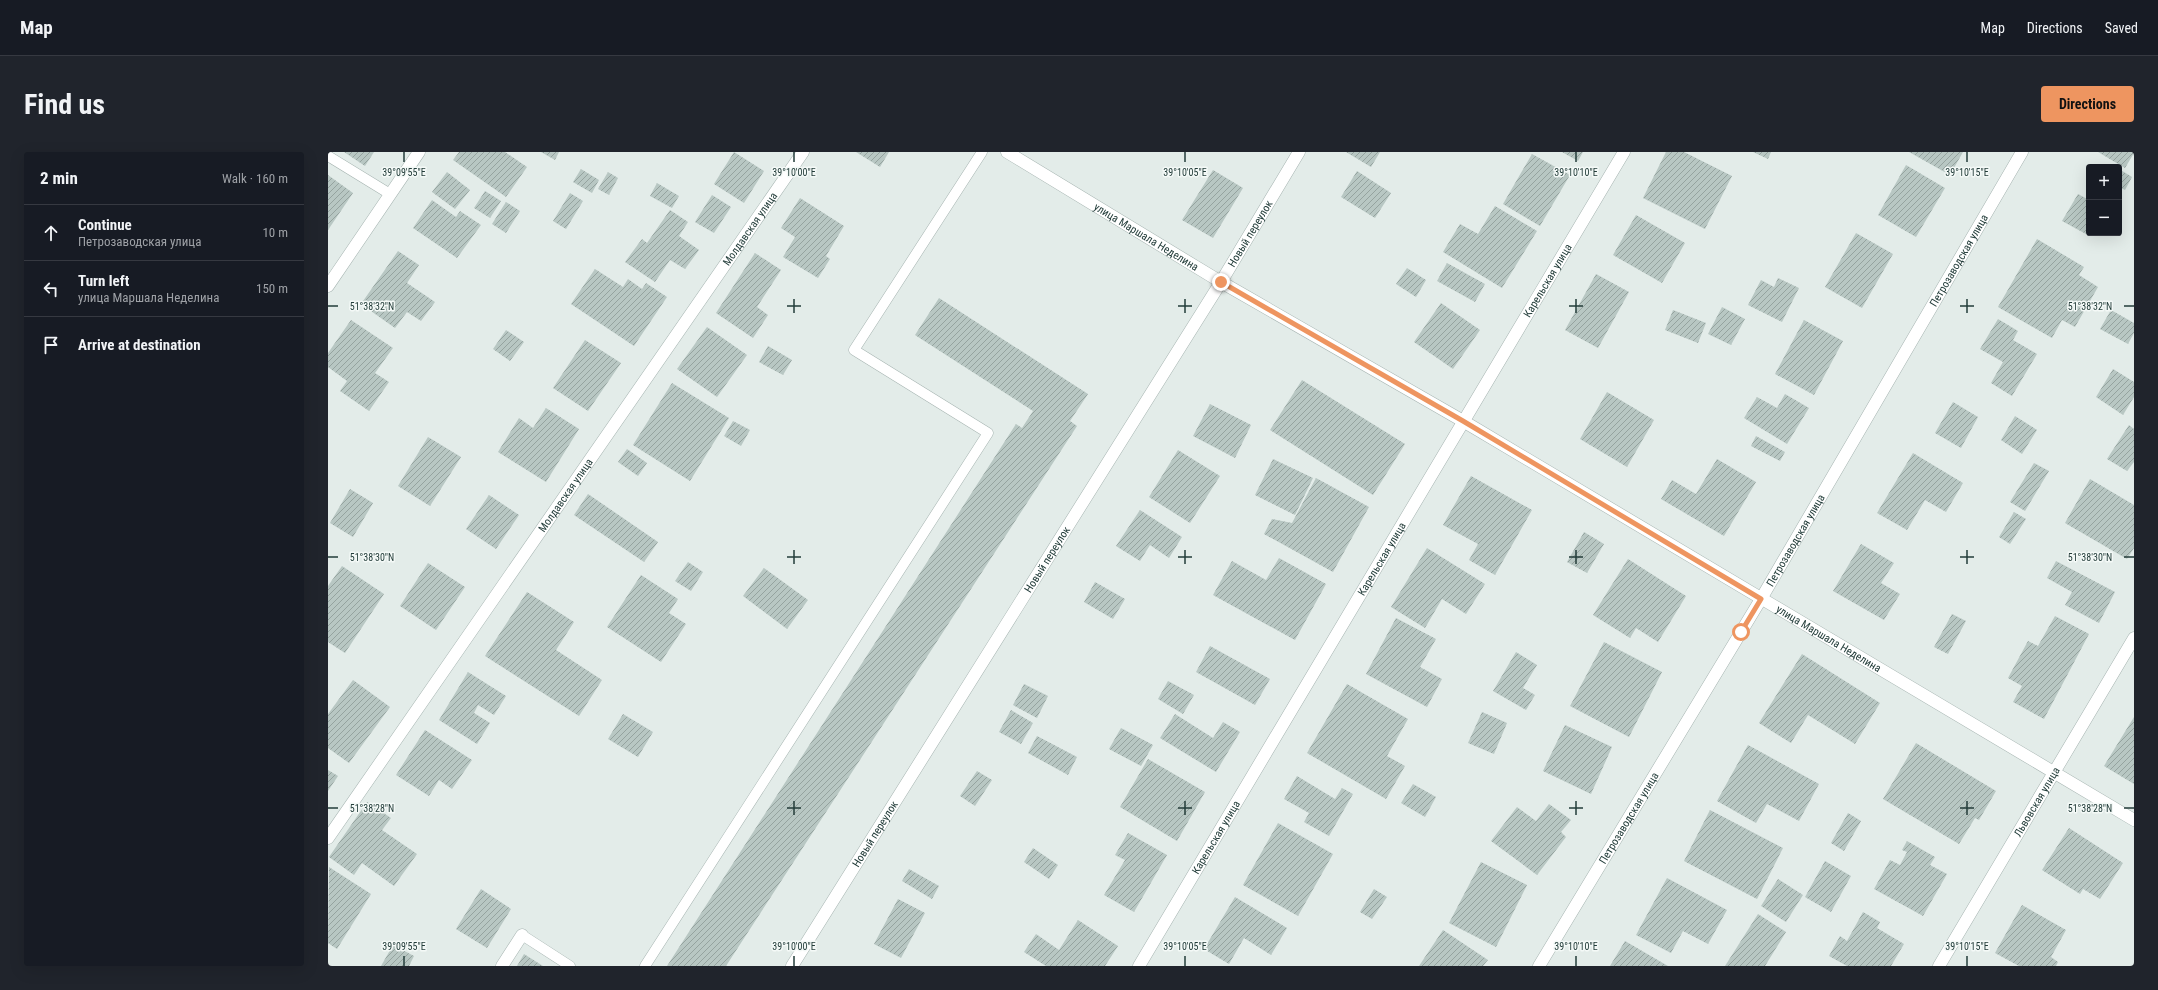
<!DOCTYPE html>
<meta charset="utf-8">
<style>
body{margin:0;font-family:"Roboto Condensed",sans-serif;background:#20242c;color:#f1f3f6}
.controls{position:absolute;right:12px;top:12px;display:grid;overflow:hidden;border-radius:4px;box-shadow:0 4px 16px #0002}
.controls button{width:36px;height:36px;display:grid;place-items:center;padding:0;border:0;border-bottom:1px solid #363941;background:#171b24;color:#f1f3f6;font:20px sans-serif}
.stop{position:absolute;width:12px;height:12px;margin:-9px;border:3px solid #ee9560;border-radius:50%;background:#fff}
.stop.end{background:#ee9560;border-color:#fff;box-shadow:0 1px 4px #0008}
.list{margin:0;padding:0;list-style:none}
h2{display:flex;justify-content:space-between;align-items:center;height:52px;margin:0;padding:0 16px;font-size:17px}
h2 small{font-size:13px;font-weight:400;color:#9ea1a6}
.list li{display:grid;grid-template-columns:26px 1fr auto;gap:12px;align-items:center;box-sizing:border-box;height:56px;padding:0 16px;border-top:1px solid #363941}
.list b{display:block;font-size:15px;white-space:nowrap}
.list p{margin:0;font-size:13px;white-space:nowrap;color:#9ea1a6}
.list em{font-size:13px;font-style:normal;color:#9ea1a6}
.icon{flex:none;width:22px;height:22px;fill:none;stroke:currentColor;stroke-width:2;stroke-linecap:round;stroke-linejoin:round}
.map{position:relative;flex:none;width:1806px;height:814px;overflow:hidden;border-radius:4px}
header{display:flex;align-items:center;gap:24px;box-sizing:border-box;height:56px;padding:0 20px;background:#171b24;border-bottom:1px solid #363941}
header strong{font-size:19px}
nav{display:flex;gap:22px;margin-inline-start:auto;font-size:14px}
.intro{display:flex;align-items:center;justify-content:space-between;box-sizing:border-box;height:96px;padding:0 24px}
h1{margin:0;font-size:28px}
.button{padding:10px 18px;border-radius:4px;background:#ee9560;color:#111;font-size:14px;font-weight:700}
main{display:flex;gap:24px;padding:0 24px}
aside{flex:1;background:#171b24;border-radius:4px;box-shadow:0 4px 16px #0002}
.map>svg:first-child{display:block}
.building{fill:url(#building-hatch)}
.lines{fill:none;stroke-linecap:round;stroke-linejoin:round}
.service-casing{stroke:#a6b4b1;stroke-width:11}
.minor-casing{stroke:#a6b4b1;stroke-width:13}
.tertiary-casing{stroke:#a6b4b1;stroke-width:13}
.service{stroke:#fff;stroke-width:10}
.minor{stroke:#fff;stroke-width:12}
.tertiary{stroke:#fff;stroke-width:12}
.route{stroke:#ee9560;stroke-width:5}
.ticks{fill:none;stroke:#233d3a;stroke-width:1.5}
.labels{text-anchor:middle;stroke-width:3;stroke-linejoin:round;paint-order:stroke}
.street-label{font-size:11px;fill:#233d3a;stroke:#f4f9f7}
.ticks-label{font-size:10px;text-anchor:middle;fill:#233d3a;stroke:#f4f9f7;stroke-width:3;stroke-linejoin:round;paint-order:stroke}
</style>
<header>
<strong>Map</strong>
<nav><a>Map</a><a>Directions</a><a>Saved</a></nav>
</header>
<div class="intro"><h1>Find us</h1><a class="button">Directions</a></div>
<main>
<aside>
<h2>2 min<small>Walk · 160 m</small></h2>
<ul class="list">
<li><svg class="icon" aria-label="ahead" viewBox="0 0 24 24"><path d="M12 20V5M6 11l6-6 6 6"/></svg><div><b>Continue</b><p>Петрозаводская улица</p></div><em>10 m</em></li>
<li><svg class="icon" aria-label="left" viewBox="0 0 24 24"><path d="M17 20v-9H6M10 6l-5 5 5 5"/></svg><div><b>Turn left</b><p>улица Маршала Неделина</p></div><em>150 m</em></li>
<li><svg class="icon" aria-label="arrive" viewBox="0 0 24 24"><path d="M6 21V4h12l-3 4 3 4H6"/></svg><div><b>Arrive at destination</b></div></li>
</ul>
</aside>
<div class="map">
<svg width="1806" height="814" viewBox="0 0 1806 814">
<defs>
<pattern id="building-hatch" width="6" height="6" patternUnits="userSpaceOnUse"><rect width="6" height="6" fill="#b8c7c3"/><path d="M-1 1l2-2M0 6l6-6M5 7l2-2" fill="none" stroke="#95a39f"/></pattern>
</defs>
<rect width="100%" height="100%" fill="#e3ece9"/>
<g class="building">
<polygon points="16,0 46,0 37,14"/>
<polygon points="131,0 177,0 199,15 178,45 125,8"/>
<polygon points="213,0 231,0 227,8"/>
<polygon points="406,0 436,19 416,51 386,32"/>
<polygon points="528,0 561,0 552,15"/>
<polygon points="1018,0 1052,0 1043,15"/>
<polygon points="1234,0 1255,0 1250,9"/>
<polygon points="1338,0 1356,0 1404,24 1377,77 1315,46"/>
<polygon points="1425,0 1443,0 1440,7"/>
<polygon points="1581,0 1635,0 1622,23"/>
<polygon points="1770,0 1806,0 1806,1 1797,16"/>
<polygon points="1204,2 1242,23 1212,74 1175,52"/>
<polygon points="1578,13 1617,36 1588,85 1550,63"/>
<polygon points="253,17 271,28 264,41 245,30"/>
<polygon points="1791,17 1804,25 1797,38 1791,35"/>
<polygon points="885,18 915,36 885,86 854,68"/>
<polygon points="1029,19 1063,41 1047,66 1013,45"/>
<polygon points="119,20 142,38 127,57 104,40"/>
<polygon points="280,20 290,26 281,43 270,37"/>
<polygon points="0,23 25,41 0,78"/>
<polygon points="329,31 351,44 344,56 322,44"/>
<polygon points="157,39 173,49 162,66 146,56"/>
<polygon points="242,41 255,49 238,77 225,69"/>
<polygon points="1750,42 1761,48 1761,77 1758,82 1734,69"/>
<polygon points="384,43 403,55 386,81 367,70"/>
<polygon points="472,46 516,74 498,104 502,107 490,126 455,105 467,85 453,76"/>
<polygon points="104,48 128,65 132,59 153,73 129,106 85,76"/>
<polygon points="178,50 192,59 178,81 164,72"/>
<polygon points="1167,54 1209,79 1174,136 1115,100 1132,72 1150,82"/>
<polygon points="342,58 360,70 351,84 371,98 357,117 342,108 327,130 297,110 314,87 319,91"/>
<polygon points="1308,63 1357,91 1334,131 1285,103"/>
<polygon points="1528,81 1565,102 1534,156 1497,135"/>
<polygon points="1709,87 1756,115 1751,123 1770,135 1747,175 1734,168 1724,186 1670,155"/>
<polygon points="70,99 91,113 79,131 107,150 93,169 79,160 67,176 33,152"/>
<polygon points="427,101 453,118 429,155 440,163 425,186 388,161"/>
<polygon points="1119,111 1157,132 1147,150 1109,129"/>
<polygon points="1079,116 1098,128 1088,145 1068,132"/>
<polygon points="267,117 295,135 300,127 314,137 318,131 339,145 306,194 243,152"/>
<polygon points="1268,122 1301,140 1270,196 1237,178"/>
<polygon points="1450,126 1471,136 1454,170 1420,153 1433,128 1446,135"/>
<polygon points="611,146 760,242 742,269 749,274 398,814 339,814 688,272 694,276 705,259 587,183"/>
<polygon points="1113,151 1152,178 1125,217 1086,190"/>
<polygon points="1394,155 1417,167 1403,193 1380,182"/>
<polygon points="1345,158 1378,171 1370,191 1337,178"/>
<polygon points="1783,158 1806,171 1806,181 1800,192 1772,177"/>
<polygon points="1670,167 1690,179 1685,188 1709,202 1684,244 1663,231 1675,210 1652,197"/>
<polygon points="23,168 65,196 47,221 61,230 41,259 12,239 19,229 0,215 0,201"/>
<polygon points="1476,168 1515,189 1486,243 1447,222"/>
<polygon points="379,175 419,203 389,245 349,217"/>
<polygon points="178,178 196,190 182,209 165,197"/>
<polygon points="257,188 293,211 260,259 225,236"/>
<polygon points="440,194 464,208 455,223 431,210"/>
<polygon points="1785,217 1806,230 1806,245 1795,263 1768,245"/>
<polygon points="974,228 1077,292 1045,343 942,278"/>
<polygon points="344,231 401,266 362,329 305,293"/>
<polygon points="1279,240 1326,268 1299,315 1252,287"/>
<polygon points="1457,242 1481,256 1459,292 1416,266 1429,245 1449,256"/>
<polygon points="1625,250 1650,265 1633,296 1607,281"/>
<polygon points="882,252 923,273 907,306 865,284"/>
<polygon points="218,256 251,277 218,330 170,300 191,266 205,276"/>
<polygon points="1687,264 1709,278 1694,302 1673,288"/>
<polygon points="405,269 422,278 413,294 396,284"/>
<polygon points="1801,273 1806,277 1806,310 1799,319 1779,307"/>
<polygon points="1428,284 1457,300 1452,309 1423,294"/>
<polygon points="100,285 133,305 102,354 70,334"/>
<polygon points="299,297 319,311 310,324 290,310"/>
<polygon points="850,298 892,324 862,371 821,345"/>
<polygon points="1585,301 1635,331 1618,360 1597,348 1579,378 1549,361"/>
<polygon points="945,307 985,326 967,363 927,343"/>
<polygon points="1389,307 1428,330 1396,384 1333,347 1344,328 1368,342"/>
<polygon points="1706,311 1721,319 1697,359 1682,350"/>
<polygon points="1143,324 1204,358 1167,423 1141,408 1150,392 1115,373"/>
<polygon points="988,326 1041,355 1005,420 936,382 944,367 964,371"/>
<polygon points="1762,327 1806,353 1806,396 1799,407 1737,371"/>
<polygon points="22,337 45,351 25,385 2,371"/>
<polygon points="260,342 330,390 316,410 246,363"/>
<polygon points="161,343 191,363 168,397 138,377"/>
<polygon points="812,358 854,385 841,406 822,393 812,409 788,394"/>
<polygon points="1686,360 1698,367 1682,392 1671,385"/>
<polygon points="1256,380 1276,392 1259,421 1239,410"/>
<polygon points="1533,392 1566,411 1553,431 1572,442 1556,468 1505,439"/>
<polygon points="1099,396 1157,432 1138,462 1114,447 1097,476 1063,455"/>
<polygon points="951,406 998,432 967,488 885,443 904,409 938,428"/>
<polygon points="1300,407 1358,444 1330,490 1308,476 1302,486 1265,463"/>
<polygon points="1728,409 1787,440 1771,471 1737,453 1744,440 1719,426"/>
<polygon points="360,410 375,420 363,439 347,429"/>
<polygon points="100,411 137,435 108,478 72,454"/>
<polygon points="14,414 56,442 17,501 0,490 0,434"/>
<polygon points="436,416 480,448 459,477 415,444"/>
<polygon points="313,423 350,447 341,461 358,472 333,510 279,475"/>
<polygon points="767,430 797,447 785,467 756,450"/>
<polygon points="199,440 246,470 228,498 274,528 251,564 157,504"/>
<polygon points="1624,462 1638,469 1620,502 1606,495"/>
<polygon points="1727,464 1761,482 1716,567 1685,550 1694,534 1680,526 1700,489 1710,494"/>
<polygon points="1068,466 1108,487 1092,515 1114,527 1099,555 1038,522"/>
<polygon points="1276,490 1334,520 1301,585 1242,554"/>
<polygon points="882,494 942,527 927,553 868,520"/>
<polygon points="1188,500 1209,513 1195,536 1207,543 1198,558 1165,539"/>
<polygon points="1474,502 1552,551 1527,592 1480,563 1463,591 1431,571"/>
<polygon points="140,520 178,544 166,563 150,553 146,561 162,571 149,592 111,568"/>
<polygon points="25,528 62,555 21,611 0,596 0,562"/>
<polygon points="840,529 866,543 855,562 830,547"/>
<polygon points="696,532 720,544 709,566 685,553"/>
<polygon points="1019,532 1080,567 1059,604 1077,614 1058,647 979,601"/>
<polygon points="683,558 705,571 693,592 671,580"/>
<polygon points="1154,560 1179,571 1166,602 1140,591"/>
<polygon points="295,562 325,580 310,605 280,587"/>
<polygon points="847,562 885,586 895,570 912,580 888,620 832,586"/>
<polygon points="1806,565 1806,632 1776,614"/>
<polygon points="1237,573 1284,595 1263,642 1215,619"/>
<polygon points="793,576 825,593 813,614 781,597"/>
<polygon points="97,578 144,608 124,637 111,628 101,644 68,623"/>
<polygon points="709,584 749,605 740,623 700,601"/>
<polygon points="1588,591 1668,639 1651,668 1647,666 1631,692 1555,647"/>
<polygon points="1420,593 1491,632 1471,669 1439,652 1428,671 1389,649"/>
<polygon points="820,607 877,640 849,689 792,655"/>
<polygon points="0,618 10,624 0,639"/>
<polygon points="649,619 664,628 647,654 632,644"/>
<polygon points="969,624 1007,647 1014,636 1025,642 1001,684 976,670 981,661 956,647"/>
<polygon points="1085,632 1108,645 1097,665 1073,651"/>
<polygon points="39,650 63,666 54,678 89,702 66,734 34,711 26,723 1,705"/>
<polygon points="1221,652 1243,668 1233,680 1238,685 1209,723 1163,689 1189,655 1208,669"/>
<polygon points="1382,658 1455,696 1429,747 1356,709"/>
<polygon points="1520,661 1533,669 1516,699 1503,691"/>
<polygon points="950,671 1005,702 970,764 915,733"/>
<polygon points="1741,676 1795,711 1772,747 1755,737 1752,742 1714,718"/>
<polygon points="800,681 839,703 806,760 776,743 797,708 787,703"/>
<polygon points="1579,689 1607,705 1602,713 1619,722 1595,764 1546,737 1562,708 1572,713 1579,700 1574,698"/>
<polygon points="705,696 730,713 721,727 696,710"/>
<polygon points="1497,709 1523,724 1503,760 1477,745"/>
<polygon points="1153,710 1199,733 1168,795 1121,771"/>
<polygon points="1,715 43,742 9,797 0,791"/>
<polygon points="581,717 611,734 604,747 574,729"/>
<polygon points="1339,726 1399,758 1380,792 1355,779 1343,801 1308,783"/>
<polygon points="1450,727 1475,743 1458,770 1433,754"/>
<polygon points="153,737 183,757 159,796 128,777"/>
<polygon points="1046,737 1059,745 1044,767 1032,760"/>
<polygon points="907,745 959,776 943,803 916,786 901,812 876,797"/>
<polygon points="570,747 597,761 573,806 546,792"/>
<polygon points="1694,753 1738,778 1723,805 1730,810 1728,814 1691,814 1667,801"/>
<polygon points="1535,760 1552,770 1549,776 1576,792 1563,814 1519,814 1501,804 1512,784 1519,789"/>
<polygon points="1430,762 1458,780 1437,814 1397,814"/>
<polygon points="750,768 790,794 777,814 718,814 696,800 708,782 731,798"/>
<polygon points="1115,778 1160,808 1155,814 1091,814"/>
<polygon points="1297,789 1340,814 1282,814"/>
<polygon points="65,793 86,804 81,814 53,814"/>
<polygon points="196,802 215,814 189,814"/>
</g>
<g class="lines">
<defs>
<g id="service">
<polyline points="0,4 62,42"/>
<polyline points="194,783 242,814"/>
<polyline points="317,814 660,281 526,198 654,0"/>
</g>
<g id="minor">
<path id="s1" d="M679 0 893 130 1135 269 1806 668"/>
<path id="s2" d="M0 686 475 0"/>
<polyline points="174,814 194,783"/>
<path id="s3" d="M464 814 893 130 971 0"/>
<path id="s4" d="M811 814 1296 0"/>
<path id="s5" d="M1211 814 1433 447 1694 0"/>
<path id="s6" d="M1611 814 1806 486"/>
</g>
<polyline id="tertiary" points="0,134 91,0"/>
</defs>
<use href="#service" class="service-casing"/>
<use href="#minor" class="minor-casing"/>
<use href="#tertiary" class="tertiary-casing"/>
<use href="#service" class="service"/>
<use href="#minor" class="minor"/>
<use href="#tertiary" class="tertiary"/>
</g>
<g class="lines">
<polyline class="route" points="893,130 1135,269 1433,447 1413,480"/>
</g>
<path class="ticks" d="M76 0V10M466 0V10M857 0V10M1248 0V10M1639 0V10M466 147V161M857 147V161M1248 147V161M1639 147V161M0 154H10M459 154H473M850 154H864M1241 154H1255M1632 154H1646M1796 154H1806M466 398V412M857 398V412M1248 398V412M1639 398V412M0 405H10M459 405H473M850 405H864M1241 405H1255M1632 405H1646M1796 405H1806M466 649V663M857 649V663M1248 649V663M1639 649V663M0 656H10M459 656H473M850 656H864M1241 656H1255M1632 656H1646M1796 656H1806M76 804V814M466 804V814M857 804V814M1248 804V814M1639 804V814"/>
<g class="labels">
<g class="street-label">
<text dy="4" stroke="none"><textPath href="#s2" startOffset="741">Молдавская улица</textPath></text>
<text dy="4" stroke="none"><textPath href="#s3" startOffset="864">Новый переулок</textPath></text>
<text dy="4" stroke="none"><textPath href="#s1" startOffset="163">улица Маршала Неделина</textPath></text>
<text dy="4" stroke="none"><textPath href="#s5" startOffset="821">Петрозаводская улица</textPath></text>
<text dy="4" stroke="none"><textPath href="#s4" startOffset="798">Карельская улица</textPath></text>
<text dy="4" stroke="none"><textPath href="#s2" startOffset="417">Молдавская улица</textPath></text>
<text dy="4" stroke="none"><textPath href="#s5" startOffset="497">Петрозаводская улица</textPath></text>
<text dy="4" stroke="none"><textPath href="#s4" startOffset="474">Карельская улица</textPath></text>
<text dy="4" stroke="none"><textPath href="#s3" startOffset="480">Новый переулок</textPath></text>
<text dy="4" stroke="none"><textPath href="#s1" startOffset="955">улица Маршала Неделина</textPath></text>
<text dy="4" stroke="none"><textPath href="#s6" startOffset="191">Львовская улица</textPath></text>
<text dy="4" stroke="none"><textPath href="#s5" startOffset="173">Петрозаводская улица</textPath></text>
<text dy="4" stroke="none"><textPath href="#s3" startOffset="156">Новый переулок</textPath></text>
<text dy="4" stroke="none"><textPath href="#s4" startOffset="150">Карельская улица</textPath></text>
</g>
</g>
<g class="ticks-label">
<text x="76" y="24">39°09'55"E</text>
<text x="466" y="24">39°10'00"E</text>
<text x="857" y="24">39°10'05"E</text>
<text x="1248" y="24">39°10'10"E</text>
<text x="1639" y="24">39°10'15"E</text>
<text x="44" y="158">51°38'32"N</text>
<text x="1762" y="158">51°38'32"N</text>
<text x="44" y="409">51°38'30"N</text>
<text x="1762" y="409">51°38'30"N</text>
<text x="44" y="660">51°38'28"N</text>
<text x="1762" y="660">51°38'28"N</text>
<text x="76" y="798">39°09'55"E</text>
<text x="466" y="798">39°10'00"E</text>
<text x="857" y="798">39°10'05"E</text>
<text x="1248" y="798">39°10'10"E</text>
<text x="1639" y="798">39°10'15"E</text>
</g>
</svg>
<div class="controls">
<button>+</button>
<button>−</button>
</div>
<div class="stop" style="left:1413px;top:480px"></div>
<div class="stop end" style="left:893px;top:130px"></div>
</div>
</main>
